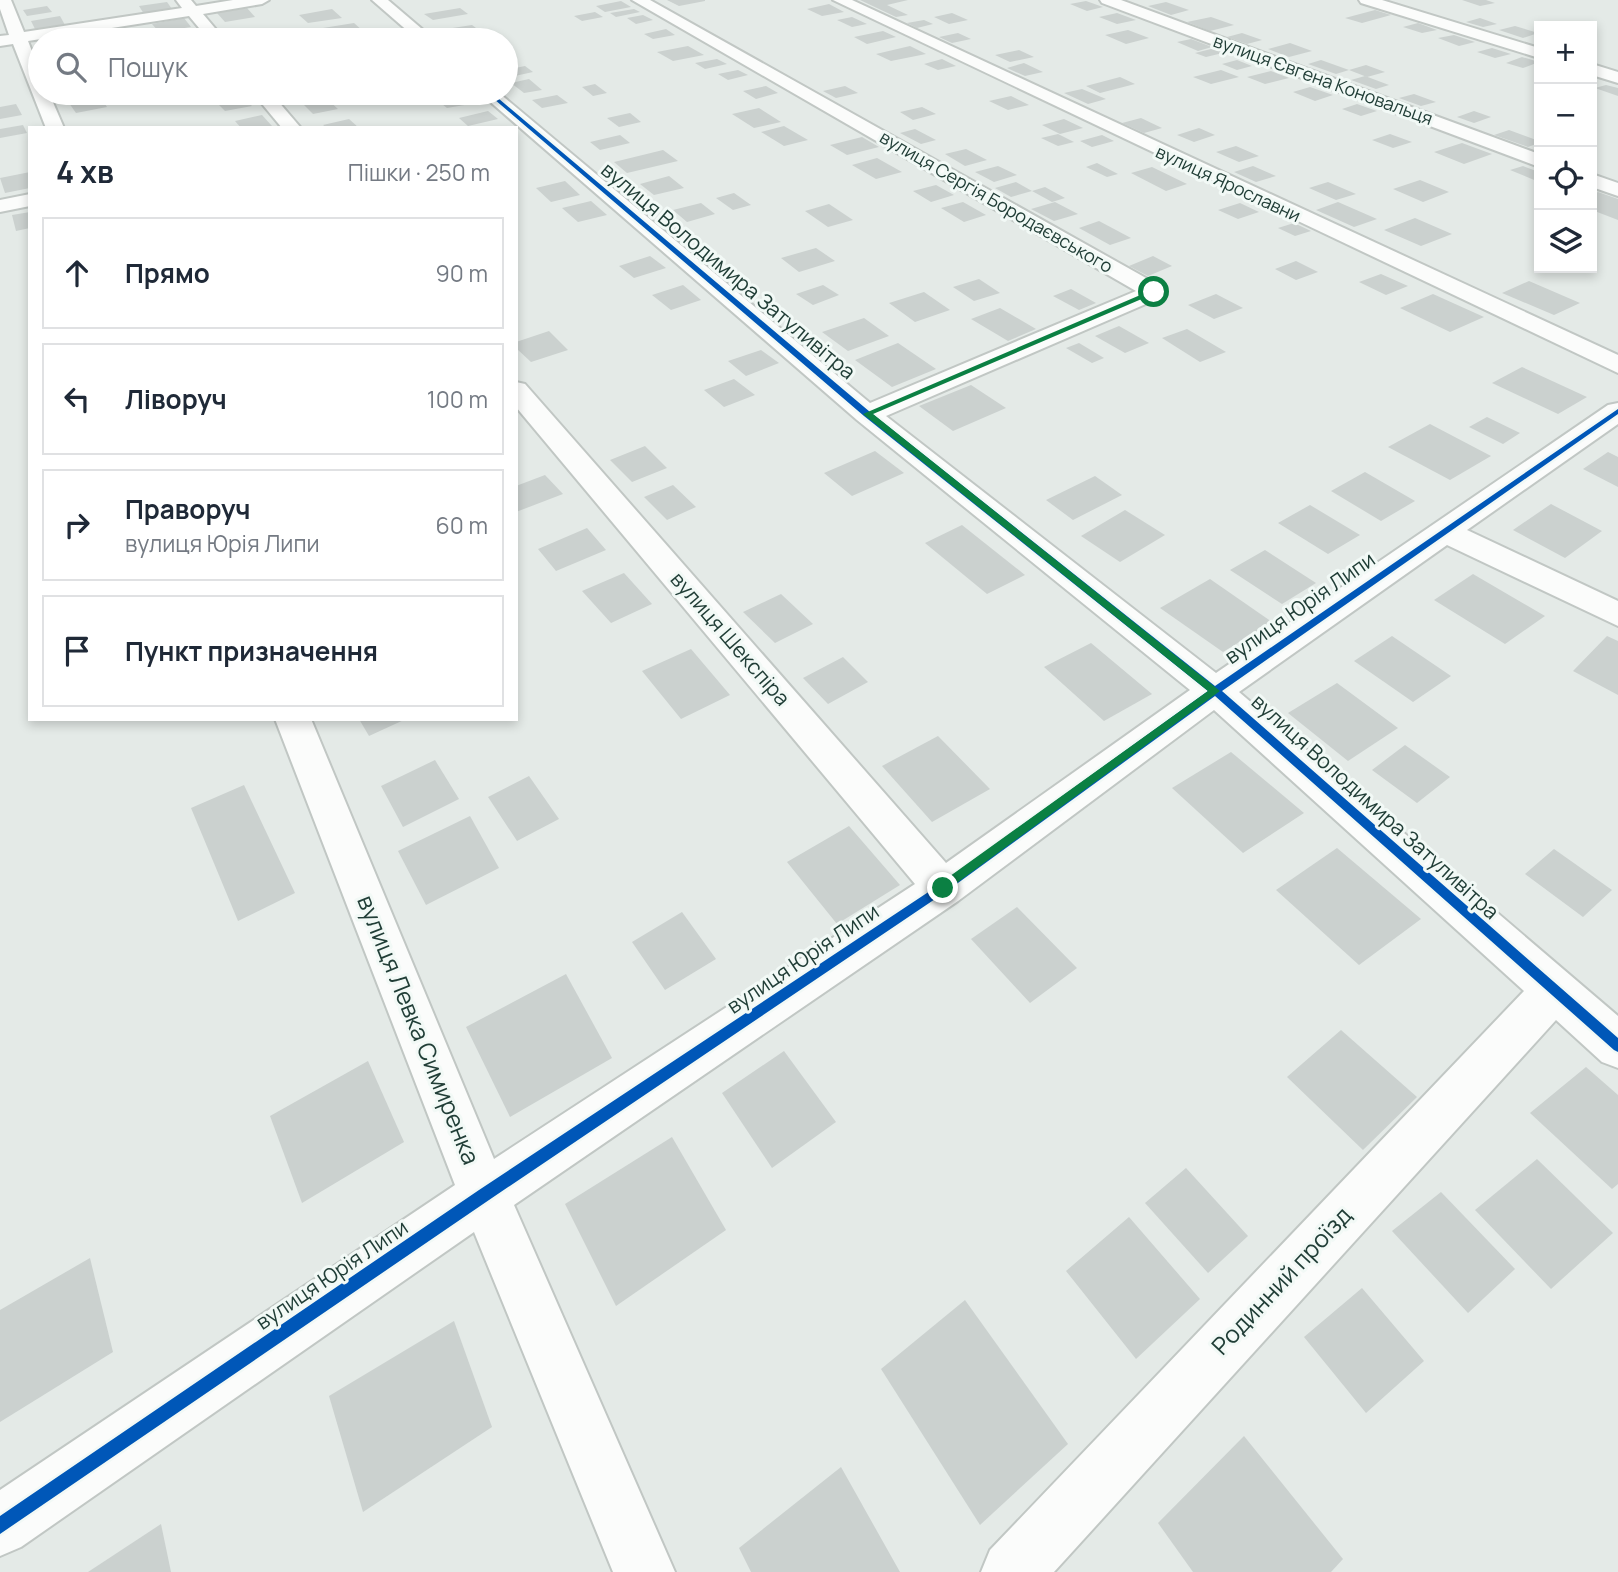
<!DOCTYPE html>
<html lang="uk">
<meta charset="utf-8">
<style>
body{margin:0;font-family:Manrope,sans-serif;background:#f2f2f3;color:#1f2937}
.controls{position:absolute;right:21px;top:21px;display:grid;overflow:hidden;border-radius:0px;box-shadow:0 4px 10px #0003}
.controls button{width:63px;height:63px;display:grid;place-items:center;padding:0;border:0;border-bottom:2px solid #e0e1e3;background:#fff;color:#1f2937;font:35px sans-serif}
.stop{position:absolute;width:21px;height:21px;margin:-16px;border:5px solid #0b8043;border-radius:50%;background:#fff}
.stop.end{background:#0b8043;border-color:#fff;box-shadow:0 2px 7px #0008}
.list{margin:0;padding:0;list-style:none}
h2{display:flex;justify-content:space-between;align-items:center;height:91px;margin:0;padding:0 28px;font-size:30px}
h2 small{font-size:23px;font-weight:400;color:#747a83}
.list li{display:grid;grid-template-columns:46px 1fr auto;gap:21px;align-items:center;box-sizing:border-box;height:112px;margin:0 14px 14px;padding:0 14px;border:2px solid #e0e1e3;border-radius:0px}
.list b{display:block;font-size:26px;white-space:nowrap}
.list p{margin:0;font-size:23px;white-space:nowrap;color:#747a83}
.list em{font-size:23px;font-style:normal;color:#747a83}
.icon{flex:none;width:38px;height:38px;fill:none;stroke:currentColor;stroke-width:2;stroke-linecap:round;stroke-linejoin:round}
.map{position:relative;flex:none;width:1618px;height:1572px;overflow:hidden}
.search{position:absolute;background:#fff;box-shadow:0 4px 10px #0003;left:28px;top:28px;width:490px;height:77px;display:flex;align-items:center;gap:18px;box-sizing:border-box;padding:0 24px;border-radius:38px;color:#747a83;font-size:26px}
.panel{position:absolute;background:#fff;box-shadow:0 4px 10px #0003;left:28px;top:126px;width:490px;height:595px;border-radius:0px}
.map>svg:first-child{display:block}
.building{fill:#cbd1cf}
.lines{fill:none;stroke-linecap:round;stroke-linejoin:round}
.minor-casing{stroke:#c1c7c4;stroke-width:4}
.minor{fill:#fbfcfb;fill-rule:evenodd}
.cycleway-casing{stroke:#f2f9f6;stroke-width:5}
.cycleway{fill:#0057b8;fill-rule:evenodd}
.route{fill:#0b8043}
.labels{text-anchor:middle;stroke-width:6;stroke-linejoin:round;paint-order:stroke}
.far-street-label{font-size:18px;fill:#213e37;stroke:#f2f9f6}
.street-label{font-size:21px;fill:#213e37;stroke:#f2f9f6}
.near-street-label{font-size:24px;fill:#213e37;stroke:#f2f9f6}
</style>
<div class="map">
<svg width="1618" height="1572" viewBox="0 0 1618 1572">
<rect width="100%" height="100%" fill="#e4eae7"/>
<g class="building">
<polygon points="667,0 705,0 705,1 679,6"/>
<polygon points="860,0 908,0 887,5 908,15 896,17"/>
<polygon points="1462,0 1486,0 1495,3 1480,6"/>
<polygon points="621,1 631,7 605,12 596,6"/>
<polygon points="1086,1 1103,7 1087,11 1070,4"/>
<polygon points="167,2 172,9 144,14 139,6"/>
<polygon points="1166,2 1189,10 1171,15 1148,6"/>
<polygon points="829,4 844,12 822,16 807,9"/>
<polygon points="47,6 52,12 27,16 23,10"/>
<polygon points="247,8 255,17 225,22 217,13"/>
<polygon points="460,8 468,14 433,20 424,14"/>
<polygon points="332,9 342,18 308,23 299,15"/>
<polygon points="634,9 640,12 616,17 610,13"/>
<polygon points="1375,10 1391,15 1362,23 1345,18"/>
<polygon points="595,12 603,17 582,21 574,16"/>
<polygon points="952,13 968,20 949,24 934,17"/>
<polygon points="1117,13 1136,20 1117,24 1099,17"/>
<polygon points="643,15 653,20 636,24 627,18"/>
<polygon points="60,16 65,25 35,29 31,21"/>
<polygon points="852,17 867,24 852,27 837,20"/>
<polygon points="1211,17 1234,25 1210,31 1187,22"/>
<polygon points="184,18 191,27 159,32 152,24"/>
<polygon points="1480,18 1497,24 1483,27 1466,22"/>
<polygon points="924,20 933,24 917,28 907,23"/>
<polygon points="354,23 364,32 333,37 323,28"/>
<polygon points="1418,23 1437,30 1422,33 1403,27"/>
<polygon points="472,25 480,31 454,36 446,29"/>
<polygon points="1515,26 1538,33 1523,38 1499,30"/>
<polygon points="666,29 675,35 653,39 644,34"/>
<polygon points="1128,30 1149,38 1126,44 1105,35"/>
<polygon points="883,31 896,37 867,44 854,37"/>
<polygon points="958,33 971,39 952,43 939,37"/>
<polygon points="1242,33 1262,40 1247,44 1227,37"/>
<polygon points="193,34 200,40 170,38"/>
<polygon points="1454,35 1475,42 1459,46 1438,38"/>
<polygon points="1191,39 1212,47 1198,51 1177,42"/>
<polygon points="1290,43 1312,51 1289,57 1268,49"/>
<polygon points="688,46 704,55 673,61 657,52"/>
<polygon points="910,46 926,54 891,61 876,54"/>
<polygon points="1215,48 1227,52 1206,57 1195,53"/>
<polygon points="1492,48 1511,54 1495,58 1477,52"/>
<polygon points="1019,50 1034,57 1010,62 995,55"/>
<polygon points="1522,57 1539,62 1523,68 1506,63"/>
<polygon points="717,59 727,64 705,69 695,63"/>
<polygon points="942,59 956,66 938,70 924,64"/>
<polygon points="1237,60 1252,66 1237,70 1222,64"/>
<polygon points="1321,60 1349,70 1336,74 1308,64"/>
<polygon points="1024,63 1043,72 1025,76 1007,68"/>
<polygon points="1366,65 1385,72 1367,77 1349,70"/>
<polygon points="525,66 533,72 506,78 506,70"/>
<polygon points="738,70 748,75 728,80 718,74"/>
<polygon points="1221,70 1239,77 1211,84 1193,77"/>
<polygon points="1271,71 1289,78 1265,84 1247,77"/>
<polygon points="1365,76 1389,85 1376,89 1351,80"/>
<polygon points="1120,77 1135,84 1100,93 1086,86"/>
<polygon points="529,79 542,90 524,93 511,83"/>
<polygon points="595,84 607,93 593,96 582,87"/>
<polygon points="1606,85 1618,88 1618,96 1595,88"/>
<polygon points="766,86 778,93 756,99 743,91"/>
<polygon points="845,86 858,93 836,98 823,91"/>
<polygon points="1310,87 1333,95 1315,101 1293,92"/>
<polygon points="1082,89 1106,99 1088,104 1064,93"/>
<polygon points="465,94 476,103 447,108 437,100"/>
<polygon points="1414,94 1436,102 1421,106 1399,98"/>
<polygon points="241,95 252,106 225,111 214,100"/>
<polygon points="557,95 568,103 542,108 532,100"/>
<polygon points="1011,96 1029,105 1008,110 989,101"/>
<polygon points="100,97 107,107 76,113 69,103"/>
<polygon points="328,100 338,109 313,114 304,105"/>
<polygon points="16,104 22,115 0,119 0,107"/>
<polygon points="1357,104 1377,111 1361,116 1342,109"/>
<polygon points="922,107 936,114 913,120 900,112"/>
<polygon points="759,108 781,122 754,128 732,114"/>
<polygon points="488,111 498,119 468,126 459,118"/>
<polygon points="1474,111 1491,117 1474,123 1457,117"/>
<polygon points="630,113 641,122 619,127 607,118"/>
<polygon points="262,115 272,126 241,128 235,121"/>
<polygon points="1141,118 1162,128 1144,133 1122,123"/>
<polygon points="349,119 359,128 327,128 323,125"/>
<polygon points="1064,119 1083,128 1060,134 1042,125"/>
<polygon points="23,125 27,133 0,138 0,129"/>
<polygon points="784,126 808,140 784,146 761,132"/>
<polygon points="1199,128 1215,135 1194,142 1177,135"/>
<polygon points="915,129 936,140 921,144 900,133"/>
<polygon points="1509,130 1539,141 1539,143 1528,147 1494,135"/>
<polygon points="1058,134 1074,142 1058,146 1041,138"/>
<polygon points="1390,134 1412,142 1393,148 1372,140"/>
<polygon points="620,135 630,143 600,150 590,142"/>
<polygon points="1102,135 1114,141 1092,147 1080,141"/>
<polygon points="862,137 879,147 847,155 830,145"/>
<polygon points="1462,143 1492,154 1464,164 1434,152"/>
<polygon points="1236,146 1259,156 1239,162 1216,152"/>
<polygon points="966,149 987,160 965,166 945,154"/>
<polygon points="663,150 678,161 627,173 614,162"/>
<polygon points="877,158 902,172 876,179 852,165"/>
<polygon points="1097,163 1118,174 1107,177 1086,167"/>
<polygon points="998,166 1017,175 994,182 975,172"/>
<polygon points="1253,166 1276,176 1256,182 1234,172"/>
<polygon points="1523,166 1539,172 1539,182 1510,170"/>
<polygon points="1152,167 1187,184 1166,191 1131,173"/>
<polygon points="30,172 30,188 5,193 0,178"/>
<polygon points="669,176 684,188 654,195 640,184"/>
<polygon points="1420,180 1449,192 1423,202 1393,189"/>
<polygon points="565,181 580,195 551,202 536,188"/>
<polygon points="1016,182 1032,191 1011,197 995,188"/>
<polygon points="1328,182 1356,194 1336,200 1309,188"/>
<polygon points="936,185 954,195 931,202 913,191"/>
<polygon points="1045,187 1065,198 1052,202 1032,191"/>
<polygon points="1598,192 1618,199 1618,220 1592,210 1592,195"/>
<polygon points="734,193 751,205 733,210 716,198"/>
<polygon points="591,201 607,215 578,222 562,208"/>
<polygon points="963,202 986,215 964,222 941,208"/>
<polygon points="1055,202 1078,214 1054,221 1031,209"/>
<polygon points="1338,202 1377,219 1354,227 1316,210"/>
<polygon points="701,203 715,214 687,222 673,210"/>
<polygon points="1240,203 1259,212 1238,219 1218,210"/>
<polygon points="829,204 853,220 828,227 805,211"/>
<polygon points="30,212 30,228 16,231 12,215"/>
<polygon points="1415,218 1452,234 1421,246 1384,230"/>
<polygon points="1099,221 1131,238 1110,245 1079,228"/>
<polygon points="1294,223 1311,231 1295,236 1278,228"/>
<polygon points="816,248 835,261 799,272 781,258"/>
<polygon points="650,256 666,268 634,278 619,266"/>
<polygon points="1153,256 1172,266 1148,276 1129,266"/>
<polygon points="1296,261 1318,272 1296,280 1275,269"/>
<polygon points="1381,274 1408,286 1386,295 1359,282"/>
<polygon points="979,279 1000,293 974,301 953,287"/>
<polygon points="1529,281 1580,303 1554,315 1502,293"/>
<polygon points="683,285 701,300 671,310 652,295"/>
<polygon points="823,285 839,295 813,305 796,294"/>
<polygon points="1071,289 1096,303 1079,310 1053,296"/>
<polygon points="924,292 950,310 915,322 889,303"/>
<polygon points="1216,294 1243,308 1214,319 1188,305"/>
<polygon points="1433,294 1484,317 1450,332 1400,308"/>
<polygon points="1000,308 1036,329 1008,341 971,319"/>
<polygon points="864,318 889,336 848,351 822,332"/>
<polygon points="1119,326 1149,343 1125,353 1095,336"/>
<polygon points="1187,329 1226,352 1200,362 1162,338"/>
<polygon points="549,331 568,350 531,362 516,348 516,342"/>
<polygon points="898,343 936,369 892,387 855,360"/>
<polygon points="1079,343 1104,358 1092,363 1066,348"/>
<polygon points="761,350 779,363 746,376 728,361"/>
<polygon points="1522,367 1587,397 1558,414 1492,383"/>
<polygon points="734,379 755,395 724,407 704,390"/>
<polygon points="971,385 1006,408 953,431 919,406"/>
<polygon points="1487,417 1520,433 1503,444 1469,427"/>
<polygon points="1430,424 1491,456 1450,480 1388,447"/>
<polygon points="645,446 667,468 632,482 610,460"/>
<polygon points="875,451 904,473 852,496 824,473"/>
<polygon points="1608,452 1618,457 1618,487 1583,469"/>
<polygon points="1365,472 1415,501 1381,521 1331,491"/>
<polygon points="545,475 563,494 516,512 516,486"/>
<polygon points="1095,476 1122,495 1073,520 1046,500"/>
<polygon points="673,485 696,507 667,520 644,497"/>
<polygon points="1551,504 1602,531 1565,558 1513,530"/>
<polygon points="1310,505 1360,535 1328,554 1278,523"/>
<polygon points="1125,510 1165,535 1120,562 1081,536"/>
<polygon points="962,525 1025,575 987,594 925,543"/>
<polygon points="587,528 606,550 556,571 538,549"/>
<polygon points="1265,550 1316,583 1282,604 1230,570"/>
<polygon points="624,573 652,604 611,623 582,591"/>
<polygon points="1473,574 1545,616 1505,644 1434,600"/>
<polygon points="1210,579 1272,622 1223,652 1160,608"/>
<polygon points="781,594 813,624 775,643 743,612"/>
<polygon points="1392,636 1451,676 1413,702 1354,661"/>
<polygon points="1607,636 1618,641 1618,695 1573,671"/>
<polygon points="1091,643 1152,694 1104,721 1044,667"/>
<polygon points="691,649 730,695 681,719 642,671"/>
<polygon points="843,657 868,682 828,704 803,678"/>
<polygon points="1337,683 1398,728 1348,761 1288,713"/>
<polygon points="359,719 406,719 369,736"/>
<polygon points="938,736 990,789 932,822 882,766"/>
<polygon points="1405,745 1450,777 1417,803 1372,770"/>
<polygon points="1231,752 1304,813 1243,853 1172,788"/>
<polygon points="435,760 459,799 403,827 381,786"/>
<polygon points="529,776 559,819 517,841 488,797"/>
<polygon points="244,785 295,893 238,921 191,808"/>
<polygon points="470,816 499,868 426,905 398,851"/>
<polygon points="849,826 900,885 837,924 787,862"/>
<polygon points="1337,848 1421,919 1359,965 1276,890"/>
<polygon points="1554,849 1612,890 1583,917 1525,874"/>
<polygon points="1017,907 1077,968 1030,1003 971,939"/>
<polygon points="682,912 716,959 665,990 632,942"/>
<polygon points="566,974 612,1058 510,1117 466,1027"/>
<polygon points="1341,1030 1417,1097 1363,1150 1287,1077"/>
<polygon points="784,1051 836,1122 772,1168 722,1093"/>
<polygon points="368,1061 404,1142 302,1203 270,1116"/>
<polygon points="1586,1067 1618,1095 1618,1184 1612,1189 1530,1113"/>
<polygon points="672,1137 726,1230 616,1306 565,1204"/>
<polygon points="1537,1159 1613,1233 1551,1289 1475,1210"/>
<polygon points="1186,1168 1248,1236 1208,1273 1145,1203"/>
<polygon points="1441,1192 1515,1269 1468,1313 1392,1231"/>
<polygon points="1129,1217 1200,1299 1136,1359 1066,1271"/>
<polygon points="90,1258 113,1352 0,1422 0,1310"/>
<polygon points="1362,1288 1424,1361 1366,1413 1304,1337"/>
<polygon points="965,1300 1068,1444 980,1525 881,1369"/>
<polygon points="454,1321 492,1427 363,1512 329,1396"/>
<polygon points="1244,1436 1343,1559 1331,1572 1193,1572 1158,1523"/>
<polygon points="841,1467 900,1572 751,1572 739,1548"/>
<polygon points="161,1524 171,1572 88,1572"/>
</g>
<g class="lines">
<defs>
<g id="minor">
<polygon points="0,0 11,0 24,32 182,8 176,0 191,0 196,6 233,0 269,0 262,4 203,14 225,40 209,40 189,16 28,41 40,72 40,93 49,93 64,128 46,128 13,44 0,46 0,36 9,35 0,9"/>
<polygon points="372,0 388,0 435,40 418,40"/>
<polygon points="632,0 650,0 1162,287 1166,292 1162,297 886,416 1216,673 1608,405 1618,403 1618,424 1467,530 1618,601 1618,626 1447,545 1239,692 1618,1016 1618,1068 1602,1062 1556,1020 1054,1572 981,1572 990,1550 1524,991 1214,710 958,901 514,1205 675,1572 613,1572 474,1232 21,1547 0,1556 0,1490 455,1185 275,719 311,719 494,1159 915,884 516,407 516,382 525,384 946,863 1190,690 857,420 480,93 499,93 870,403 1136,291"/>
<polygon points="833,0 852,0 1618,355 1618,373"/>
<polygon points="1100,0 1121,0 1539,154 1539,167 1102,3"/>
<polygon points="1359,0 1382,0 1539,48 1539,58 1361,3"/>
<polygon points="1592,64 1618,72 1618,83 1592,75"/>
<polygon points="253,93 271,93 301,128 282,128"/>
<polygon points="1592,174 1618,183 1618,196 1592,187"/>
<polygon points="30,194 30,206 0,212 0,200"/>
</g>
</defs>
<use href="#minor" class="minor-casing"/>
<use href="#minor" class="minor"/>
<defs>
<polygon id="cycleway" points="487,93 492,93 870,412 1215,686 1618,409 1618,414 1222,691 1618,1038 1618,1052 1614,1050 1215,696 947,891 489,1200 0,1534 0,1516 479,1190 939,885 1208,691 864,416"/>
</defs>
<use href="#cycleway" class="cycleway-casing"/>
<use href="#cycleway" class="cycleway"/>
</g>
<polygon class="route" points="1152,290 1158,292 873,414 1220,691 943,893 939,891 939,884 1208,691 863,414"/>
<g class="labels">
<g class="far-street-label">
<text transform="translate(1323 80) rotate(20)" y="6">вулиця Євгена Коновальця</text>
<text transform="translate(1228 184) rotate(25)" y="6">вулиця Ярославни</text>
<text transform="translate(996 202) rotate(30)" y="6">вулиця Сергія Бородаєвського</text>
</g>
<g class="street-label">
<text transform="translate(728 271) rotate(40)" y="7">вулиця Володимира Затуливітра</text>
<text transform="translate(1300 608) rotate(-35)" y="7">вулиця Юрія Липи</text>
<text transform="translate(730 639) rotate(49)" y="7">вулиця Шекспіра</text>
<text transform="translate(1375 807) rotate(42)" y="7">вулиця Володимира Затуливітра</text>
<text transform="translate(803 959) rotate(-34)" y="7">вулиця Юрія Липи</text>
<text transform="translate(332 1275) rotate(-34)" y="7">вулиця Юрія Липи</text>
</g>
<g class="near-street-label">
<text transform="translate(418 1030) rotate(68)" y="8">вулиця Левка Симиренка</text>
<text transform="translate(1282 1281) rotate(-47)" y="8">Родинний проїзд</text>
</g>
</g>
</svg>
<div class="controls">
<button>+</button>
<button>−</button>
<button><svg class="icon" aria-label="locate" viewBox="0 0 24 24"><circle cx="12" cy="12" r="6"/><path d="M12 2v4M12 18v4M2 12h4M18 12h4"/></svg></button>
<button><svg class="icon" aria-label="layers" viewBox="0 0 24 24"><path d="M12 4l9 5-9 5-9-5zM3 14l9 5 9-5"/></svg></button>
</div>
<div class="stop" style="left:1154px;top:292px"></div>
<div class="stop end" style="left:943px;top:888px"></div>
<div class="search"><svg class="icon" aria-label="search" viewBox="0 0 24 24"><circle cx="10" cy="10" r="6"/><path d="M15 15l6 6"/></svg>Пошук</div>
<section class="panel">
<h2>4 хв<small>Пішки · 250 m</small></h2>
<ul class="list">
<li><svg class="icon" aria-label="ahead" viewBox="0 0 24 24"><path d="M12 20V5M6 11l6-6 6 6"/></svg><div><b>Прямо</b></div><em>90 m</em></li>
<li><svg class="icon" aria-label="left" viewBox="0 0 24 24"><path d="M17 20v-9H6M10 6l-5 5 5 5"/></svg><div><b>Ліворуч</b></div><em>100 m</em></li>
<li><svg class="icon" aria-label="right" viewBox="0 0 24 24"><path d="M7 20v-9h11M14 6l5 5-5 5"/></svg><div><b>Праворуч</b><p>вулиця Юрія Липи</p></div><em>60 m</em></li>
<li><svg class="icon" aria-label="arrive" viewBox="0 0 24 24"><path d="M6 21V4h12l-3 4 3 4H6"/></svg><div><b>Пункт призначення</b></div></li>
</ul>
</section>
</div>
